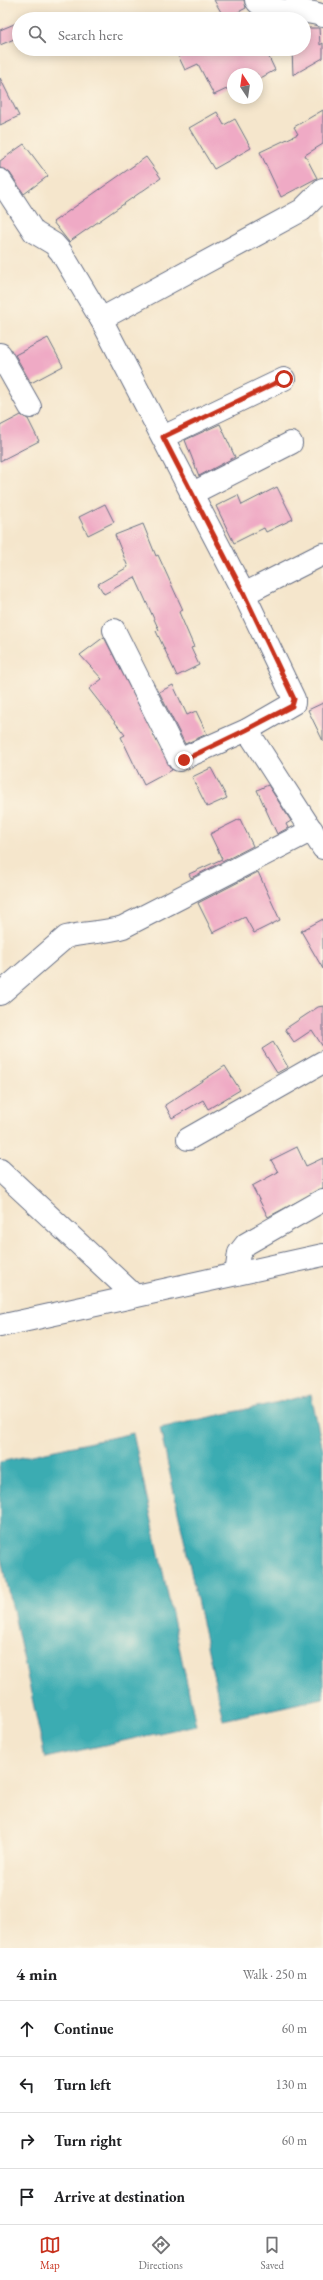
<!DOCTYPE html>
<meta charset="utf-8">
<style>
body{margin:0;font-family:"EB Garamond",serif;background:#f6f6f6;color:#202124}
.compass{position:absolute;left:227px;top:68px;width:36px;height:36px;border-radius:50%;background:#fff;box-shadow:0 2px 10px #0003;rotate:347deg}
.stop{position:absolute;width:12px;height:12px;margin:-9px;border:3px solid #c8321e;border-radius:50%;background:#fff}
.stop.end{background:#c8321e;border-color:#fff;box-shadow:0 1px 4px #0008}
.list{margin:0;padding:0;list-style:none}
h2{display:flex;justify-content:space-between;align-items:center;height:52px;margin:0;padding:0 16px;font-size:17px}
h2 small{font-size:13px;font-weight:400;color:#757577}
.list li{display:grid;grid-template-columns:26px 1fr auto;gap:12px;align-items:center;box-sizing:border-box;height:56px;padding:0 16px;border-top:1px solid #e0e0e0}
.list b{display:block;font-size:15px;white-space:nowrap}
.list em{font-size:13px;font-style:normal;color:#757577}
.icon{flex:none;width:22px;height:22px;fill:none;stroke:currentColor;stroke-width:2;stroke-linecap:round;stroke-linejoin:round}
.map{position:relative;flex:none;width:323px;height:1948px;overflow:hidden}
.search{position:absolute;background:#fff;box-shadow:0 2px 10px #0003;left:12px;right:12px;top:12px;height:44px;display:flex;align-items:center;gap:10px;box-sizing:border-box;padding:0 14px;border-radius:22px;color:#757577;font-size:15px}
.sheet{height:276px;background:#fff}
nav{display:flex;justify-content:space-around;align-items:center;box-sizing:border-box;height:56px;border-top:1px solid #e0e0e0;background:#fff;font-size:11px;color:#757577}
nav a{display:grid;justify-items:center;gap:2px}
nav .on{color:#c8321e}
.map>svg:first-child{display:block}
.water{fill:#3aacb2;stroke:#2a6e88}
.building{fill:#efaac5}
.lines{fill:none;stroke-linecap:round;stroke-linejoin:round}
.minor-casing{stroke:#676f84;stroke-width:24}
.minor{stroke:#fff;stroke-width:22}
.route{stroke:#c8321e;stroke-width:5}
</style>
<div class="map">
<svg width="323" height="1948" viewBox="0 0 323 1948">
<rect width="100%" height="100%" fill="#fcf5e5"/>
<filter id="ink" filterUnits="userSpaceOnUse"><feTurbulence type="fractalNoise" baseFrequency=".025" numOctaves="2"/><feDisplacementMap in="SourceGraphic" scale="8" xChannelSelector="R" yChannelSelector="G"/><feConvolveMatrix kernelMatrix="1 2 1 2 8 2 1 2 1" color-interpolation-filters="sRGB"/></filter>
<filter id="wash" filterUnits="userSpaceOnUse"><feTurbulence type="fractalNoise" baseFrequency=".012" numOctaves="4" result="noise"/><feDisplacementMap in="SourceGraphic" scale="16" xChannelSelector="R" yChannelSelector="G"/><feGaussianBlur stdDeviation="0.9" result="paint"/><feColorMatrix in="noise" values="0 0 0 0 0 0 0 0 0 0 0 0 0 0 0 0 0 1.4 0 .05"/><feComposite in="paint" operator="in"/></filter>
<g filter="url(#wash)">
<rect width="100%" height="100%" fill="#f5e6cc"/>
<g class="water">
<polygon points="311,1395 323,1450 323,1698 223,1720 160,1428"/>
<polygon points="133,1433 196,1725 45,1758 0,1550 0,1462"/>
</g>
<g id="blocks">
<g class="building">
<polygon points="214,0 244,0 246,8 225,19"/>
<polygon points="19,22 19,37 0,45 0,30"/>
<polygon points="304,28 319,28 320,45 323,43 323,58 293,75 292,49 304,49"/>
<polygon points="175,49 265,49 275,70 257,80 257,74 233,74 233,86 214,95 198,64 185,70"/>
<polygon points="0,78 19,116 0,125"/>
<polygon points="323,110 323,144 305,155 317,178 281,197 260,152 298,134 294,127"/>
<polygon points="217,112 224,125 235,119 251,148 214,169 189,128"/>
<polygon points="24,144 48,176 24,194 10,173 0,168 0,161"/>
<polygon points="146,157 161,178 69,242 53,222"/>
<polygon points="48,338 63,366 31,383 15,355"/>
<polygon points="21,415 28,419 39,441 0,461 0,426"/>
<polygon points="220,424 235,457 199,476 185,440"/>
<polygon points="277,487 293,519 266,532 264,528 234,543 216,506 238,495 242,505"/>
<polygon points="105,504 114,522 88,535 79,517"/>
<polygon points="143,524 156,556 158,555 183,610 179,612 194,647 191,648 199,665 177,676 156,631 159,630 135,577 104,594 98,584 128,567 115,535"/>
<polygon points="104,637 172,770 144,785 121,737 125,735 89,689 102,679 80,655"/>
<polygon points="173,685 187,715 196,711 207,734 185,744 159,692"/>
<polygon points="323,703 323,741 308,710"/>
<polygon points="211,768 227,798 207,807 192,777"/>
<polygon points="268,785 291,821 286,824 288,828 277,834 257,790"/>
<polygon points="240,819 253,846 191,878 189,874 222,859 210,834"/>
<polygon points="258,872 280,920 254,933 245,917 213,933 198,903"/>
<polygon points="323,919 323,969 301,931"/>
<polygon points="323,1006 323,1047 312,1030 294,1042 285,1029 318,1007"/>
<polygon points="273,1042 288,1067 277,1073 262,1049"/>
<polygon points="225,1066 240,1090 208,1109 203,1100 172,1118 165,1105"/>
<polygon points="297,1147 306,1166 323,1158 323,1188 268,1217 252,1186 278,1172 271,1160"/>
</g>
</g>
</g>
<g filter="url(#ink)">
<use href="#blocks" fill-opacity="0" stroke="#676f84" stroke-width="1"/>
<g class="lines">
<defs>
<g id="minor">
<path d="M256 0C265 16 306 7 323 16"/>
<polyline points="0,180 34,232 54,244 61,252 101,319 244,594 294,699 294,703 247,730 179,760 114,630"/>
<polyline points="101,319 302,210 323,189"/>
<polyline points="0,354 30,407"/>
<polyline points="163,437 284,379"/>
<polyline points="191,494 291,443"/>
<polyline points="244,594 323,554"/>
<polyline points="247,730 323,848"/>
<path d="M0 994 66 937C85 932 104 933 123 927L312 830"/>
<polyline points="188,1139 323,1062"/>
<polyline points="0,1170 135,1296"/>
<polyline points="236,1274 239,1253 246,1244 323,1200"/>
<polyline points="0,1326 323,1255"/>
</g>
</defs>
<use href="#minor" class="minor-casing"/>
<use href="#minor" class="minor"/>
</g>
</g>
<g class="lines" filter="url(#ink)">
<polyline class="route" points="184,760 246,730 292,706 294,699 244,594 163,437 284,379"/>
</g>
</svg>
<svg class="compass" viewBox="-18 -18 36 36"><path d="M0-13l5 13h-10z" fill="#e53935"/><path d="M0 13l5-13h-10z" fill="#757577"/></svg>
<div class="stop" style="left:284px;top:379px"></div>
<div class="stop end" style="left:184px;top:760px"></div>
<div class="search"><svg class="icon" aria-label="search" viewBox="0 0 24 24"><circle cx="10" cy="10" r="6"/><path d="M15 15l6 6"/></svg>Search here</div>
</div>
<section class="sheet">
<h2>4 min<small>Walk · 250 m</small></h2>
<ul class="list">
<li><svg class="icon" aria-label="ahead" viewBox="0 0 24 24"><path d="M12 20V5M6 11l6-6 6 6"/></svg><div><b>Continue</b></div><em>60 m</em></li>
<li><svg class="icon" aria-label="left" viewBox="0 0 24 24"><path d="M17 20v-9H6M10 6l-5 5 5 5"/></svg><div><b>Turn left</b></div><em>130 m</em></li>
<li><svg class="icon" aria-label="right" viewBox="0 0 24 24"><path d="M7 20v-9h11M14 6l5 5-5 5"/></svg><div><b>Turn right</b></div><em>60 m</em></li>
<li><svg class="icon" aria-label="arrive" viewBox="0 0 24 24"><path d="M6 21V4h12l-3 4 3 4H6"/></svg><div><b>Arrive at destination</b></div></li>
</ul>
</section>
<nav>
<a class="on"><svg class="icon" aria-label="map" viewBox="0 0 24 24"><path d="M3 6l6-2 6 2 6-2v14l-6 2-6-2-6 2zM9 4v14M15 6v14"/></svg>Map</a>
<a><svg class="icon" aria-label="directions" viewBox="0 0 24 24"><path d="M12 3l9 9-9 9-9-9zM9 14v-3h6M13 9l2 2-2 2"/></svg>Directions</a>
<a><svg class="icon" aria-label="saved" viewBox="0 0 24 24"><path d="M7 4h10v16l-5-4-5 4z"/></svg>Saved</a>
</nav>
